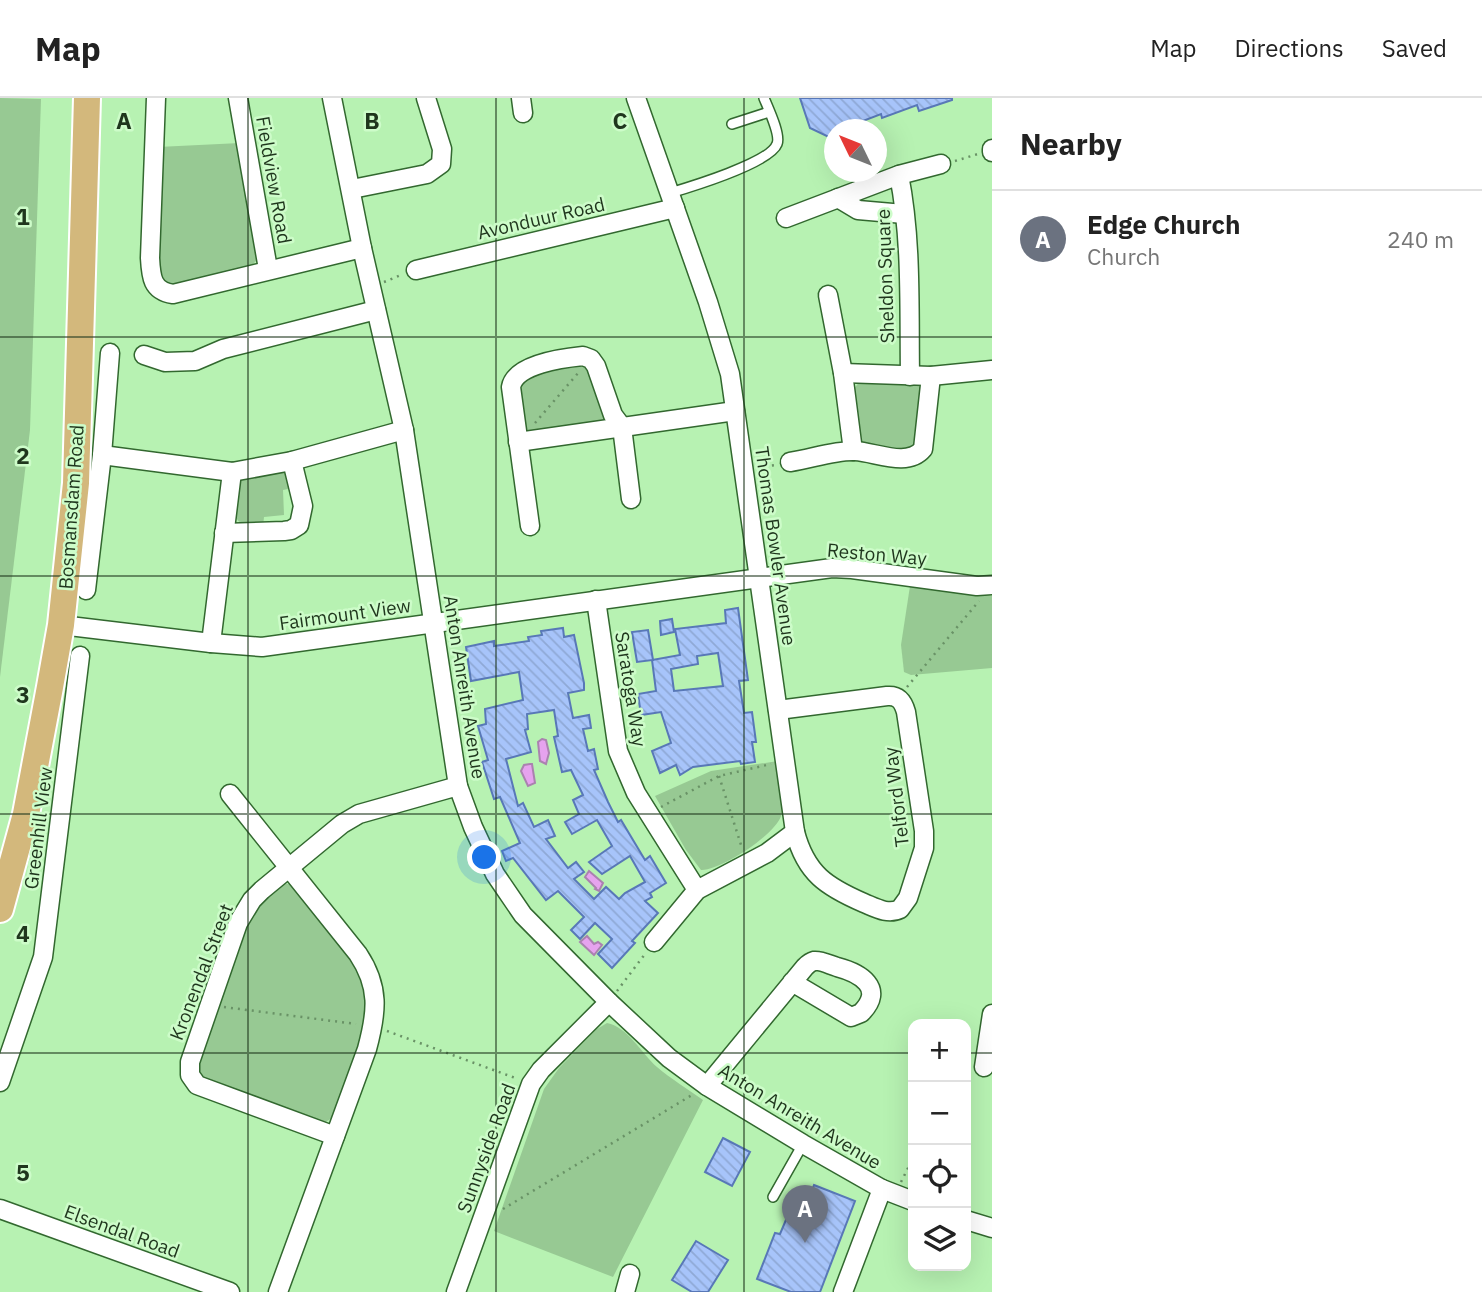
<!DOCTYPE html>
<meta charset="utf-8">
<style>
body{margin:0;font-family:"IBM Plex Sans",sans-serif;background:#f6f6f6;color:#222}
.controls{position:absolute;right:21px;bottom:21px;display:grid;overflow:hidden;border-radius:14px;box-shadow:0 7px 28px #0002}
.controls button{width:63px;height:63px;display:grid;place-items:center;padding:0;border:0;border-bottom:2px solid #e0e0e0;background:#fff;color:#222;font:35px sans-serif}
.compass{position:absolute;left:824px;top:21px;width:63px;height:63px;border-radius:50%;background:#fff;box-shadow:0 7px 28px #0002;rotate:313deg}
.you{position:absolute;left:485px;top:760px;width:24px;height:24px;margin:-18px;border:5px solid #fff;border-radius:50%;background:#1a73e8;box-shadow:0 0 0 10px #1a73e833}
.badge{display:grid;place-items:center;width:46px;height:46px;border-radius:50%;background:#9d40aa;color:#fff;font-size:23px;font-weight:700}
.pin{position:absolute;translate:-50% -58px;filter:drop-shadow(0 2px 4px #0008)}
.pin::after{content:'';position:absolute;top:37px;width:24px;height:21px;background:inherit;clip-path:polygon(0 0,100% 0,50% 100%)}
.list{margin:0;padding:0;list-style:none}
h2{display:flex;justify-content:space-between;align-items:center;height:91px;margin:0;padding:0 28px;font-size:30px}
h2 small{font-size:23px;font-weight:400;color:#767676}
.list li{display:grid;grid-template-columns:46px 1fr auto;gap:21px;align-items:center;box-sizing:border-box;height:98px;padding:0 28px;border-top:2px solid #e0e0e0}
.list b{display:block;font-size:26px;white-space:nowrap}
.list p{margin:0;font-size:23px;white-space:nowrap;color:#767676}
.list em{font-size:23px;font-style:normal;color:#767676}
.icon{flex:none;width:38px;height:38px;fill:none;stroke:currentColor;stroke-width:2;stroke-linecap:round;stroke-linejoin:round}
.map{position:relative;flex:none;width:992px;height:1194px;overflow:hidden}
header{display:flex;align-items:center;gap:42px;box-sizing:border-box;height:98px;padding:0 35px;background:#fff;border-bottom:2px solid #e0e0e0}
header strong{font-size:33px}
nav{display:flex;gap:38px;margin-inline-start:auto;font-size:24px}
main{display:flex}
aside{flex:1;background:#fff}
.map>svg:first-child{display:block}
.park{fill:#97c993}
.water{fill:#e6a3ee;stroke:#aa82af;stroke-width:2}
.building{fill:url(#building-back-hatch);stroke:#5878b7;stroke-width:2;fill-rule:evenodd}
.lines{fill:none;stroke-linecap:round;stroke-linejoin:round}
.lane-casing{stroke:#32682f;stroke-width:12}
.street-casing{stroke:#32682f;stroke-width:21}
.primary-casing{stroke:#fff;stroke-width:30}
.path{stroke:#699266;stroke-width:2.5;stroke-dasharray:2 5;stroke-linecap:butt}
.lane{stroke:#fff;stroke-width:9}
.street{stroke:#fff;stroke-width:18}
.primary{stroke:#d3b87c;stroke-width:26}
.grid{fill:none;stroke:#1f361d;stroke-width:2;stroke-opacity:0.55}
.labels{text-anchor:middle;stroke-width:5;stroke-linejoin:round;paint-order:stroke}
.street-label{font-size:19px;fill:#1f361d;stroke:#cdfcc9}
.grid-label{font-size:23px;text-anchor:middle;font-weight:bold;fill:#1f361d;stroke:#cdfcc9;stroke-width:5;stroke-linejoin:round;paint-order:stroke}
</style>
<header>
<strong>Map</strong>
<nav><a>Map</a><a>Directions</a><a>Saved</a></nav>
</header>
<main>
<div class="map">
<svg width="992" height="1194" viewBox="0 0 992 1194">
<defs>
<pattern id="building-back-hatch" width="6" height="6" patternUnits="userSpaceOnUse" patternTransform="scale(1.75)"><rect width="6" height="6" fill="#a7c4fa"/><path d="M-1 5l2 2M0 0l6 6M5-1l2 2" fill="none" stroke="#8fa9d6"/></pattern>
</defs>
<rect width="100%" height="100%" fill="#b7f2b2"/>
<g class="park">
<polygon points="0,0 41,1 30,332 0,579"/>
<path d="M240 45 258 155 257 162 250 169 176 189 166 187C147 162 157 82 158 49Z"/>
<polygon points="580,263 587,266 607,321 605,324 526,334 523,331 518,282 521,279"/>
<polygon points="860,283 916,285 923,292 919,344 907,355 860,346 853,292"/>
<path d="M284 373 288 375 293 390 283 392 284 417 264 419 263 429C257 428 246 429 241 425 229 418 236 392 240 382L244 379Z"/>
<polygon points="910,488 992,498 992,570 911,577 904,574 901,547"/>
<path d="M778 663C781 681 787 701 781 718 775 737 720 773 701 772L686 752 655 698 711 673Z"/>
<polygon points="283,785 293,787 358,867 367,889 365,935 332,1020 324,1025 201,982 195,966 251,813"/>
<path d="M607 925C628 929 642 956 657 969 671 981 688 991 703 1002L613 1179 494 1133 544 991 559 970 597 931Z"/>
</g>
<g class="water">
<polygon points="542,641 546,642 549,655 546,666 540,663 538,644"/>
<polygon points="530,666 532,666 535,685 528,688 521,673 524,667"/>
<polygon points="589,773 603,785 599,793 595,791 596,790 585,779"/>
<polygon points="587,838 594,846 598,844 602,847 594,857 580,844"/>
</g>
<g class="building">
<polygon points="800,0 952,0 952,2 919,13 917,7 882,20 881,16 860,24 863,32 835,32 835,42 810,30"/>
<path d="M738 510 748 582 739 583 744 615 752 614 756 644H752L755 664 741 666 740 663 693 669 680 677 676 667 660 675 652 653 671 645 661 614 641 617 638 596 656 593 652 562 680 557 675 531 726 525 725 512ZM718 555 723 588 674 593 671 571 698 566 697 558Z"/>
<polygon points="672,521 674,534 661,537 660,523"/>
<path d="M563 530 564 539 574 537 584 585V592L568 595 573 620 589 617 591 630 583 631 588 653 594 651 598 671 594 672 608 704 618 724 621 722 645 762 650 758 666 785 650 795 652 799 645 803 658 815 632 843 635 845 612 870 598 856 612 841 595 825 580 841 571 832 584 819 558 793 546 802 513 760 506 763 502 753 520 745 500 699 494 701 482 664 488 662 478 628 486 626 485 611 523 602 519 574 471 583 466 549 494 543V548L529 543 528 539 542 537 541 533ZM554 612 558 638 554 639 562 674 571 672 583 697 573 702 579 716 565 724 572 736 597 722 612 748 589 764 602 776 630 758 645 784 625 795 619 801 606 789 594 801 574 781 584 774 576 764 568 770 546 741 555 738 548 722 534 729 523 705 518 708 506 661 531 654 525 632 528 631 527 616Z"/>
<polygon points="648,532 653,562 637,564 632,534"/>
<polygon points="723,1040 750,1054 732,1088 705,1074"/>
<polygon points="814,1087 855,1103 820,1194 791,1194 757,1181 775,1135 780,1136 799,1091 811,1096"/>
<polygon points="696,1143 728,1162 708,1194 692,1194 672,1182"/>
</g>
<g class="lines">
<defs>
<g id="lane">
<polyline points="732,26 769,14"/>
<path d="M670 95C690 89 770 65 777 46 781 37 768 10 764 0"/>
<polyline points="773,1099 803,1046"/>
</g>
<g id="street">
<path d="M156 0 150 160C151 179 152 193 173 196L362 150"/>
<polyline points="238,0 268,171"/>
<polyline points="332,0 362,150 404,332 458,688 473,729 495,776 523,817 609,904 669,960 707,988 803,1046 882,1091 913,1103"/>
<polyline points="521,0 523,15"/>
<polyline points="636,0 708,204 730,276 795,734 767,755 697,792 654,844"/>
<polyline points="992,51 992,54"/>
<path d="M899 77C912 142 909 211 910 278"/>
<polyline points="352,91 427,76 441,66 442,51 426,0"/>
<polyline points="838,100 858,112 904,116"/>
<polyline points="786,120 899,77 941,66"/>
<polyline points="416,172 675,110"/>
<polyline points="828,197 843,275 853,353"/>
<polyline points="144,257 165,264 195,263 223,251 376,212"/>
<polyline points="843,275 931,278 992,272"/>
<polyline points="518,344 735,313"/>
<polyline points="102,357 232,374 292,363 404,332"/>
<path d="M790 364C811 361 835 352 855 353 876 354 907 370 923 351L931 278"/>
<path d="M530 428 511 289C515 266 563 260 583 258L591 261 596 268 613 317 622 329 631 401"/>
<polyline points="224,435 284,433 291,432 299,427 303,408 292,363"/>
<polyline points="86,492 102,357 110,255"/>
<polyline points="596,502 618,653 636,695 697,792"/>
<polyline points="61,527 211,545 262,549 832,470 852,471 977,488 992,487"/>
<polyline points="211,545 232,374"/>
<path d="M778 612 887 598C898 597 903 603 906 614L924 733V750L908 800 900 811C888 817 876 810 864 805 827 789 806 776 795 734"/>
<path d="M230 696 358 856C380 889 377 914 367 951L278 1194"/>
<polyline points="984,969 992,916"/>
<polyline points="0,984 43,859 80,558"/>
<path d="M707 988 805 869C808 866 810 864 814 863 821 862 830 867 837 869 860 875 886 890 861 915L851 919 792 884"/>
<polyline points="335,1038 197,987 190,977 190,964 238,825 252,802 262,792 342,726 359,716 458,688"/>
<polyline points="0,1111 230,1194"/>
<polyline points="966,1122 992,1130"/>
<polyline points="456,1194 531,986 541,972 609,904"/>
<polyline points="625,1194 630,1176"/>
<polyline points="843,1194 882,1091"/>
</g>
<polyline id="primary" points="0,811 26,716 50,589 61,527 76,385 87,0"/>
</defs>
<use href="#lane" class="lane-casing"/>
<use href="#street" class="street-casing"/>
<use href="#primary" class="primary-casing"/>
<g class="path">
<polyline points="955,63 978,56"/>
<polyline points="384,184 401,177"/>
<polyline points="535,325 579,274"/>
<polyline points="758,369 776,367"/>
<polyline points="907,589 979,503"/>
<polyline points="719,678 742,750"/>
<polyline points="661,709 719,678 771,666"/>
<polyline points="617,893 645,856"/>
<polyline points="224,909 356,926"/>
<polyline points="387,933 518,981"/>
<polyline points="901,1084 913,1060"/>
<polyline points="503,1111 692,997"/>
</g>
<use href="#lane" class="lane"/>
<use href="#street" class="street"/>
<use href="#primary" class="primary"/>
</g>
<path class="grid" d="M248 0V1194M496 0V1194M744 0V1194M0 239H992M0 478H992M0 716H992M0 955H913M966 955H992"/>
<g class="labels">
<g class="street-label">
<text transform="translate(274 82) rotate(80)" y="7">Fieldview Road</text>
<text transform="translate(541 120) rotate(-13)" y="7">Avonduur Road</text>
<text transform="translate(885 178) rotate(-92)" y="7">Sheldon Square</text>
<text transform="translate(71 409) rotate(-86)" y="7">Bosmansdam Road</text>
<text transform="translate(776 448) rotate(82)" y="7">Thomas Bowler Avenue</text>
<text transform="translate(877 456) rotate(5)" y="7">Reston Way</text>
<text transform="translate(345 516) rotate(-8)" y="7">Fairmount View</text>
<text transform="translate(465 589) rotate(81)" y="7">Anton Anreith Avenue</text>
<text transform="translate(631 591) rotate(81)" y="7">Saratoga Way</text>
<text transform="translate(896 699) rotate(-97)" y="7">Telford Way</text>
<text transform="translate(38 730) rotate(-83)" y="7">Greenhill View</text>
<text transform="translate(201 874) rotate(-69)" y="7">Kronendal Street</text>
<text transform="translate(800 1018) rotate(31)" y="7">Anton Anreith Avenue</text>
<text transform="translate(486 1050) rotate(-70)" y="7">Sunnyside Road</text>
<text transform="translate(122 1133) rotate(20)" y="7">Elsendal Road</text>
</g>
</g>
<g class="grid-label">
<text x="124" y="31">A</text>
<text x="372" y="31">B</text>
<text x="620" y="31">C</text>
<text x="23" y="127">1</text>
<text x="23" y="366">2</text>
<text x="23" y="605">3</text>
<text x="23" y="844">4</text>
<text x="23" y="1083">5</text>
</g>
</svg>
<div class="controls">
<button>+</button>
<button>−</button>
<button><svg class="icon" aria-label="locate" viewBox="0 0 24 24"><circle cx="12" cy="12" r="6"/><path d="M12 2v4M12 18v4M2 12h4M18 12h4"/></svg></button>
<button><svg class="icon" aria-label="layers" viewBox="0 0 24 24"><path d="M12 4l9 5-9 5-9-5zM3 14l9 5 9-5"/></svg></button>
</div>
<svg class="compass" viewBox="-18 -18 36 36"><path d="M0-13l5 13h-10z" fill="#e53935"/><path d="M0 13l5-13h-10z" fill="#767676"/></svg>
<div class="you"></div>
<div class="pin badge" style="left:805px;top:1145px;background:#6b7280">A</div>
</div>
<aside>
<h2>Nearby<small></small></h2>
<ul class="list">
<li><span class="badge" style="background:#6b7280">A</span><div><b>Edge Church</b><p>Church</p></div><em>240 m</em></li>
</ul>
</aside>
</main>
